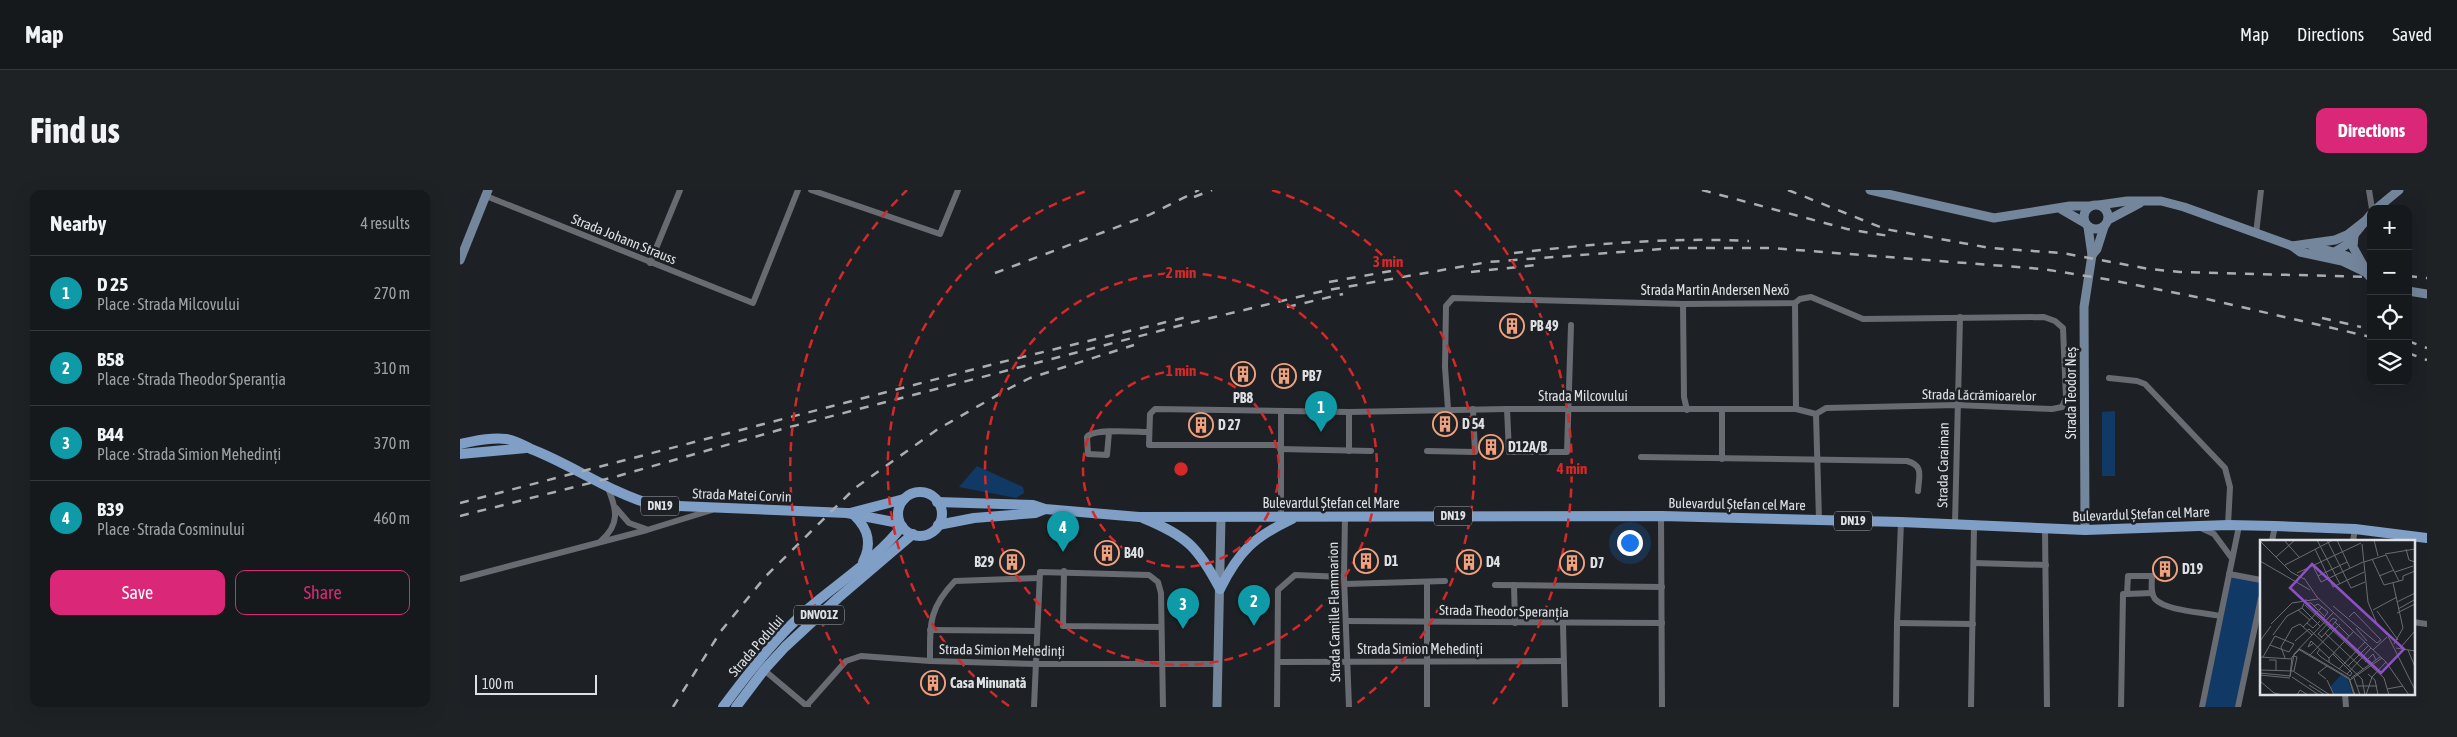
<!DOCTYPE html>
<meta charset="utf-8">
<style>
body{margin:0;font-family:"Asap Condensed",sans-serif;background:#1f2225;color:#f1f3f6}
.controls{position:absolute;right:15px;top:15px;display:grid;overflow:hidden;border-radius:10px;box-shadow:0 5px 20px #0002}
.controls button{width:45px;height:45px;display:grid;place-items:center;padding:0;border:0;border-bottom:1px solid #35383b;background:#16191c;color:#f1f3f6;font:25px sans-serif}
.scale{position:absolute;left:15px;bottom:12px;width:122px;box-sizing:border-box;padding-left:5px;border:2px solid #dee0e3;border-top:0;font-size:14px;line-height:18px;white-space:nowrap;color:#dee0e3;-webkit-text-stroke:4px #1d2125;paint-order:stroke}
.you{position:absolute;left:1169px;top:352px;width:18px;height:18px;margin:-12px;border:4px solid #fff;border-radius:50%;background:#1a73e8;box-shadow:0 0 0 8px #1a73e833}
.badge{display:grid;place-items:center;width:32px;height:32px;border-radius:50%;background:#db2777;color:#fff;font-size:16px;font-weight:700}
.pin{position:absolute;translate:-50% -41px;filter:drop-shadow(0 1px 2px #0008)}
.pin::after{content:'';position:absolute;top:26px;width:18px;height:15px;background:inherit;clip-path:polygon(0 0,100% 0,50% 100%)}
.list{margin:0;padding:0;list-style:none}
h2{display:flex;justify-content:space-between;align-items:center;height:65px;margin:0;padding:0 20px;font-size:21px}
h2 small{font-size:16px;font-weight:400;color:#9ea0a3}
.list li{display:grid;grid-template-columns:32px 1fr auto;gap:15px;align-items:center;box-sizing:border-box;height:75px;padding:0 20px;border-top:1px solid #35383b}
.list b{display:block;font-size:19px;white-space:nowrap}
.list p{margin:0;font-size:16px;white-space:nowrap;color:#9ea0a3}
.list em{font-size:16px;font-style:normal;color:#9ea0a3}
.actions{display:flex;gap:10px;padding:15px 20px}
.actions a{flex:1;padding:11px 0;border:1px solid #db2777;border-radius:10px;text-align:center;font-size:18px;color:#db2777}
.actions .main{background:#db2777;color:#fff}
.icon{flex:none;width:28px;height:28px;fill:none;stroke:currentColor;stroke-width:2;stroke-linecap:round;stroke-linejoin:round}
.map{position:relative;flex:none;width:1967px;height:517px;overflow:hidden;border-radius:10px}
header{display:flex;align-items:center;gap:30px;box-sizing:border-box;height:70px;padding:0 25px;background:#16191c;border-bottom:1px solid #35383b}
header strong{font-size:24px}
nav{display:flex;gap:28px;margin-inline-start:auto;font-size:18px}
.intro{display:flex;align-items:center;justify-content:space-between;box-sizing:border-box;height:120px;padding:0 30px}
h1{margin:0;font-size:35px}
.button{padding:12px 22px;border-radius:10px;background:#db2777;color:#fff;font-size:18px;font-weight:700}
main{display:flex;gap:30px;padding:0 30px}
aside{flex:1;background:#16191c;border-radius:10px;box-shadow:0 5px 20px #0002}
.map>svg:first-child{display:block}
.green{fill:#113965}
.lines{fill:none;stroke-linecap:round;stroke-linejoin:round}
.street{stroke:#686c72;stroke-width:6}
.secondary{stroke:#74869c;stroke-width:9}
.primary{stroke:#809fc6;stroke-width:10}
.rail{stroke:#abaeb1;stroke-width:2.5;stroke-dasharray:9 9;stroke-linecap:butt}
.ring{fill:none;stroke:#d62828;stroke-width:2.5;stroke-dasharray:9 6}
.labels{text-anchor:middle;stroke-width:5;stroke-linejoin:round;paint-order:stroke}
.shield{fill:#1d2125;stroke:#a4a7aa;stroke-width:1}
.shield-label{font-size:12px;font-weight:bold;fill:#dee0e3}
.street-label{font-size:14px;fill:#dee0e3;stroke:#1d2125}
.poi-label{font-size:14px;font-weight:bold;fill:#dee0e3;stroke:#1d2125;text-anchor:start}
.inset-road{fill:none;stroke:#6a6d71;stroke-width:1}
.view{fill:#8f50c6;fill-opacity:0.15;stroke:#8f50c6;stroke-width:2.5}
.inset-edge{fill:none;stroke:#dee0e3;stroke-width:2.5}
.centre{fill:#d62828;stroke:#1d2125;stroke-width:2.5}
.ring-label{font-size:15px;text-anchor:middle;font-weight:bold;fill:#d62828;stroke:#1d2125;stroke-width:5;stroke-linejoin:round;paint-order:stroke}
</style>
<header>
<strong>Map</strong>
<nav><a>Map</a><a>Directions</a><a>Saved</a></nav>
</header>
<div class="intro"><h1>Find us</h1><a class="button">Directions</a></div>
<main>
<aside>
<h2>Nearby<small>4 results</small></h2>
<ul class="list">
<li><span class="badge" style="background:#0f9aa8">1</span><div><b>D 25</b><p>Place · Strada Milcovului</p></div><em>270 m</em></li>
<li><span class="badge" style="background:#0f9aa8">2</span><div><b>B58</b><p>Place · Strada Theodor Speranția</p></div><em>310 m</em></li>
<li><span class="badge" style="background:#0f9aa8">3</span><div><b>B44</b><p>Place · Strada Simion Mehedinți</p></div><em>370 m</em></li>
<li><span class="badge" style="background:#0f9aa8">4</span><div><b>B39</b><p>Place · Strada Cosminului</p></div><em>460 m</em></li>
</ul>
<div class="actions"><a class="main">Save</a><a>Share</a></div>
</aside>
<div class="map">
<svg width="1967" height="517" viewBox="0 0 1967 517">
<rect width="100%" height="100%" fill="#1d2125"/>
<g class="green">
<polygon points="1655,221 1655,286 1642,286 1642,222"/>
<polygon points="517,276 563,297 564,303 556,308 499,297"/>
<polygon points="1769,384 1801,390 1801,409 1779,517 1742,517"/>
</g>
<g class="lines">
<g class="street">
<polyline points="351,0 480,44 498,0"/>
<polyline points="1909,0 1912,19"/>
<polyline points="26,6 293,113 338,0"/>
<polyline points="1796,44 1801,0"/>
<polyline points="190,73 220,0"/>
<polyline points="1335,113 1336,219"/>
<polyline points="1223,114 1224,207 1227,220"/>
<polyline points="1649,188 1677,191 1685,194 1765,278 1770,297 1768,335"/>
<polyline points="988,219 985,177 986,116 993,108 1223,114 1335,113 1340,109 1351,107 1403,129 1584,127 1595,131 1603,138 1606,208 1602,217 1592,219 1497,215 1366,218 1356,224"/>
<polyline points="1047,219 1049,262 1107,262 1111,135"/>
<polyline points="821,222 821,327"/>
<polyline points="1356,224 1359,330"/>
<path d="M649 242 647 265 628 264 627 247C633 238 677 242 689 242"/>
<polyline points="820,255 689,255 690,224 695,219 889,222 1047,219 1336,219 1356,224"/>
<polyline points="820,259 911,261"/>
<polyline points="889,261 889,222"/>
<polyline points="967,261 1015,262 1013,219"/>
<path d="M1181 267 1447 271C1464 276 1459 285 1458 301"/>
<polyline points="1262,269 1262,219"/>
<polyline points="156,318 169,333 186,339"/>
<polyline points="885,326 884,387 889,517"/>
<polyline points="1201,326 1202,517"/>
<polyline points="1495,334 1500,127"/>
<polyline points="1741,338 1754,344 1771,367"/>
<polyline points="1585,339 1587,517"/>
<path d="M141 351C160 334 157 320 148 298"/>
<polyline points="1812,351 1815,336"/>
<polyline points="1893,351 1895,339"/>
<polyline points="1514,373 1586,375"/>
<polyline points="604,381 603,436 701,437"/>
<polyline points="1769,384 1801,390"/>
<polyline points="0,389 187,340 252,320"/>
<polyline points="967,392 967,517"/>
<polyline points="885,394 985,391"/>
<polyline points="1035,395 1202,397"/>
<polyline points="1054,395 1055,433"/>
<polyline points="1667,404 1692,403"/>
<polyline points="886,431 1202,433"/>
<polyline points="1953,432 1967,434"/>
<polyline points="1437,433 1513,434"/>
<polyline points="1103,434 1105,517"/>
<polyline points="470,440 577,441"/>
<path d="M470 471C470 435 468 419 495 391L579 388"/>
<polyline points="818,472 1103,471"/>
<polyline points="304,480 348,517"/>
<polyline points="1885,503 1886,517"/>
<polyline points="347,515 386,471 401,466 470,471 576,474 758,474"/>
<polyline points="574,517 580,382 689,385 698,392 701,403 703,517"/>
<polyline points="817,517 818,400 835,385 884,387"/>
<polyline points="1436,517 1437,433 1441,332"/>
<polyline points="1511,517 1514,336"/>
<path d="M1661 517 1663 404H1667L1668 386H1692C1692 393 1690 403 1695 409 1706 421 1743 422 1760 426"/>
<polyline points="1742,517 1779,336"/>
<polyline points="1778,517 1801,408"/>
</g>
<g class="secondary">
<polyline points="1410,0 1534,28 1610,16 1631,16"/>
<circle cx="1636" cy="27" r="12"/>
<polyline points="1639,15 1667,11 1701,11 1724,17 1832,56 1840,62 1882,71 1905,82"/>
<polyline points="1601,19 1625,33"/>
<polyline points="1916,19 1939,0"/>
<polyline points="1648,30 1680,13"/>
<polyline points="1894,46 1893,57 1904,77"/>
<polyline points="1832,56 1875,50 1887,45 1905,31"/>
<polyline points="1852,56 1887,66 1896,72 1911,88"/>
<polyline points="1873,63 1886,55 1911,24"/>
<polyline points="1632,65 1637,59 1644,37"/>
<polyline points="0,70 28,0"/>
<polyline points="1948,101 1967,104"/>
<polyline points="1625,340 1624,117 1632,65 1628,37"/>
<polyline points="757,517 761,327"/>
</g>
<g class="primary">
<path d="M0 254C15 251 31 247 46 249 55 250 63 255 71 259 113 275 150 303 194 315L387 323 439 333"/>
<polyline points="0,264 66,258"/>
<circle cx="460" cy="324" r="22"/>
<polyline points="477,312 573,315 585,319 679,327 1201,326 1441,332 1625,340 1768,335 1815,336 1895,339 1967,348"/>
<polyline points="390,323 444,309"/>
<path d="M395 326C409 340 412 354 403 372"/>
<path d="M683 328C727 346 738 357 760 399"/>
<polyline points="478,335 514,328 575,323 585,319"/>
<path d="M760 399C779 361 794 347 832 329"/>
<path d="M263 517C289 482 317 446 349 418 378 393 420 366 442 336"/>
<polyline points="276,517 304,480 325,457 378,408 453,344"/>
</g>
<g class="rail">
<polyline points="1242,0 1387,39 1429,46"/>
<polyline points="1328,0 1425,39 1530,58 1602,63 1689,79 1720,82 1911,87"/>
<polyline points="734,7 752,0"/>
<path d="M1054 63C1132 54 1210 47 1289 51"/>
<polyline points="1011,82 1076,75"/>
<polyline points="535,83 689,25 739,0"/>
<polyline points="1948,86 1967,88"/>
<polyline points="869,92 931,81"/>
<polyline points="827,117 883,104"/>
<polyline points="1862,128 1901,137"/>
<polyline points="1948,151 1967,158"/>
<polyline points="1948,163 1967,170"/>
<polyline points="0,313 542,172 731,126"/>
<polyline points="0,326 158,286 326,238 730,133 863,101 1028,72 1214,58 1311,58 1583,79 1651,90 1751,110 1911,147"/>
<polyline points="213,517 261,441 306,386 395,298 478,239 550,198 570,188 674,155"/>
</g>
</g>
<g class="ring">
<circle cx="721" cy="279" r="98"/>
<circle cx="721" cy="279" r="196"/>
<path d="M549 516A293 293 0 0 1 630 0M812 0A293 293 0 0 1 893 516"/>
<path d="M409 514A391 391 0 0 1 447 0M995 0A391 391 0 0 1 1033 514"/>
</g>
<defs>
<symbol id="building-ring" viewBox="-11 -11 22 22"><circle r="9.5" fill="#1d2125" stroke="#f2a17e" stroke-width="1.5"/><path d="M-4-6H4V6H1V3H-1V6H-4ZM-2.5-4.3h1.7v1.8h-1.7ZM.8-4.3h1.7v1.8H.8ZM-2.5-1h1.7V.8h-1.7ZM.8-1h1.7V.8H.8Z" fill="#f2a17e"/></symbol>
</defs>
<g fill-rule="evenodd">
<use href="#building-ring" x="1038" y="122" width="28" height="28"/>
<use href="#building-ring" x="769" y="170" width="28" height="28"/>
<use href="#building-ring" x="810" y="172" width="28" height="28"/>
<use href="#building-ring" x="971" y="220" width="28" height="28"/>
<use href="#building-ring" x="727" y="221" width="28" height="28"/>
<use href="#building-ring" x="1017" y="243" width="28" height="28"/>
<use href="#building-ring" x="633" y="349" width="28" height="28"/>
<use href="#building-ring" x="892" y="357" width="28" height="28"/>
<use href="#building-ring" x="538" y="358" width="28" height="28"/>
<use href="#building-ring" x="995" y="358" width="28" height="28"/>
<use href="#building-ring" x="1098" y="359" width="28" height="28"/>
<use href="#building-ring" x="1691" y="365" width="28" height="28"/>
<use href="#building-ring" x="459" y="479" width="28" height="28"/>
</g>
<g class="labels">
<g class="shield">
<rect x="181" y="306.5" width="38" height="19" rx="4"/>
<rect x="974" y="316.5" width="38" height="19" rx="4"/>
<rect x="1374" y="321.5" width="38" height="19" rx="4"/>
<rect x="334" y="415.5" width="50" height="19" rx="4"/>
</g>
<g class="shield-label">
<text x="200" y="320">DN19</text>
<text x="993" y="330">DN19</text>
<text x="1393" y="335">DN19</text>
<text x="359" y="429">DNVO1Z</text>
</g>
<g class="street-label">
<text transform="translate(164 49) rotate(22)" y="5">Strada Johann Strauss</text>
<text x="1255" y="105">Strada Martin Andersen Nexö</text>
<text transform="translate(1611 203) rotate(-90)" y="5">Strada Teodor Neș</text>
<text transform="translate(1519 205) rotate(1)" y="5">Strada Lăcrămioarelor</text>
<text x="1123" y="211">Strada Milcovului</text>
<text transform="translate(1483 275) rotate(-89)" y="5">Strada Caraiman</text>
<text transform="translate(282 305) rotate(2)" y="5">Strada Matei Corvin</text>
<text x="871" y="318">Bulevardul Ștefan cel Mare</text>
<text transform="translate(1277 314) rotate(1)" y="5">Bulevardul Ștefan cel Mare</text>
<text transform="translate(1681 324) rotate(-2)" y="5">Bulevardul Ștefan cel Mare</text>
<text transform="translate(1044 421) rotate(1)" y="5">Strada Theodor Speranția</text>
<text transform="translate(874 422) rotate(-91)" y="5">Strada Camille Flammarion</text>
<text transform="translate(296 456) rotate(-49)" y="5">Strada Podului</text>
<text x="960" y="464">Strada Simion Mehedinți</text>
<text transform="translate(542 460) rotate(1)" y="5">Strada Simion Mehedinți</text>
</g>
<g class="poi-label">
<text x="1070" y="141">PB 49</text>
<text x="842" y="191">PB7</text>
<text x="783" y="213" text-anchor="middle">PB8</text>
<text x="1002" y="239">D 54</text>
<text x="758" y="240">D 27</text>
<text x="1048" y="262">D12A/B</text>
<text x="664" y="368">B40</text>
<text x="924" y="376">D1</text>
<text x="534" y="377" text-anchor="end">B29</text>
<text x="1026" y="377">D4</text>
<text x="1130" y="378">D7</text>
<text x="1722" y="384">D19</text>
<text x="490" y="498">Casa Minunată</text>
</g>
</g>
<g transform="translate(1800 350)">
<rect width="155" height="155" fill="#1d2125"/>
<path d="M81 135 87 138 93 155H75L70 147Z" fill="#113965"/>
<path class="inset-road" d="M24 0 39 17M57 0 80 44M67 0 91 48M77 0 90 28M114 0 118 16M0 1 31 32 44 39M102 4 108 62 117 84 127 95M55 9 73 47 104 32M146 9 149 20 155 22M125 14 155 9M16 17 35 0M112 19 124 45 143 40V36L155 31M0 21 50 50M104 22 126 15 139 41M25 25 73 0M53 26 61 42 103 22M135 32 153 26M37 33 101 3M58 36 87 22M119 36 134 30M44 38 57 57M133 43 143 88 134 104M91 48 105 42M56 56 126 122 149 155M137 62 155 53M46 63H51L64 76M45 65 124 138 129 155M54 66 58 64 68 72 62 80M73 66 117 103 121 100 94 72 89 77M42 68 60 86M138 69 154 60M38 70 50 80M113 70 137 57M117 71 138 100M137 73 155 64M75 82 89 96M47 83 53 88 60 81M11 84 32 63 58 59M43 87 62 67M96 88 107 101M65 93 103 129M13 95 27 76 42 68 46 59M15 96 34 104M128 96 155 150M62 97 58 94 73 78 77 80M61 98 77 80M0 101 11 86M35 101 49 89 102 139 105 155M54 103 48 107 51 101 69 118M10 105 29 112 34 104M136 108 155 111M140 108 155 91M38 109 89 139 94 155M60 109 57 113 61 117 90 136M113 110 127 97M148 110 155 127M0 114V130M73 114 92 133 90 136M50 115 80 84M0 117 32 119M3 117 15 96M25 118 21 107 32 88 40 84 52 95M9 120H16V131M69 122V118L94 91M105 122 113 114 116 120M88 126 108 106M79 129 105 102M0 130 33 131 70 155M34 131 37 117 34 116M0 133 30 136 32 117 40 109 89 138 95 155M87 134 111 108M108 134 115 140 118 155M0 135 30 138M30 137 34 114 74 72M32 137 59 155M91 138 120 117M94 138 100 155M66 139 58 133 67 126M67 140 74 155M90 140 122 118M0 141 14 153 23 155M49 145 65 155M97 146H117M127 149 143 146M37 155 40 150 48 155M106 155 112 137 126 122"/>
<path class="view" d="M52 24 144 109 121 133 30 48Z"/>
<rect width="155" height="155" class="inset-edge"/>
</g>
<circle cx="721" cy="279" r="8" class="centre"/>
<g class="ring-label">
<text x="928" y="77">3 min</text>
<text x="721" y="88">2 min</text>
<text x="721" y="186">1 min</text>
<text x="1112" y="284">4 min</text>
</g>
</svg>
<div class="controls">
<button>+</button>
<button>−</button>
<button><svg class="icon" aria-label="locate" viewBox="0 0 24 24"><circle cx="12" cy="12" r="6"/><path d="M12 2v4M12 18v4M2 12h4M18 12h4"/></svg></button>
<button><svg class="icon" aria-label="layers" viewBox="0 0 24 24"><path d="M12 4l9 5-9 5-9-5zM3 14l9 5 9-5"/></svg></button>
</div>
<div class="scale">100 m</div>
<div class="you"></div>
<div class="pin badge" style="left:861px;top:242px;background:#0f9aa8">1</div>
<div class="pin badge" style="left:794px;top:436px;background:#0f9aa8">2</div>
<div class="pin badge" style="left:723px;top:439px;background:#0f9aa8">3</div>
<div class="pin badge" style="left:603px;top:362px;background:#0f9aa8">4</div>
</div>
</main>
